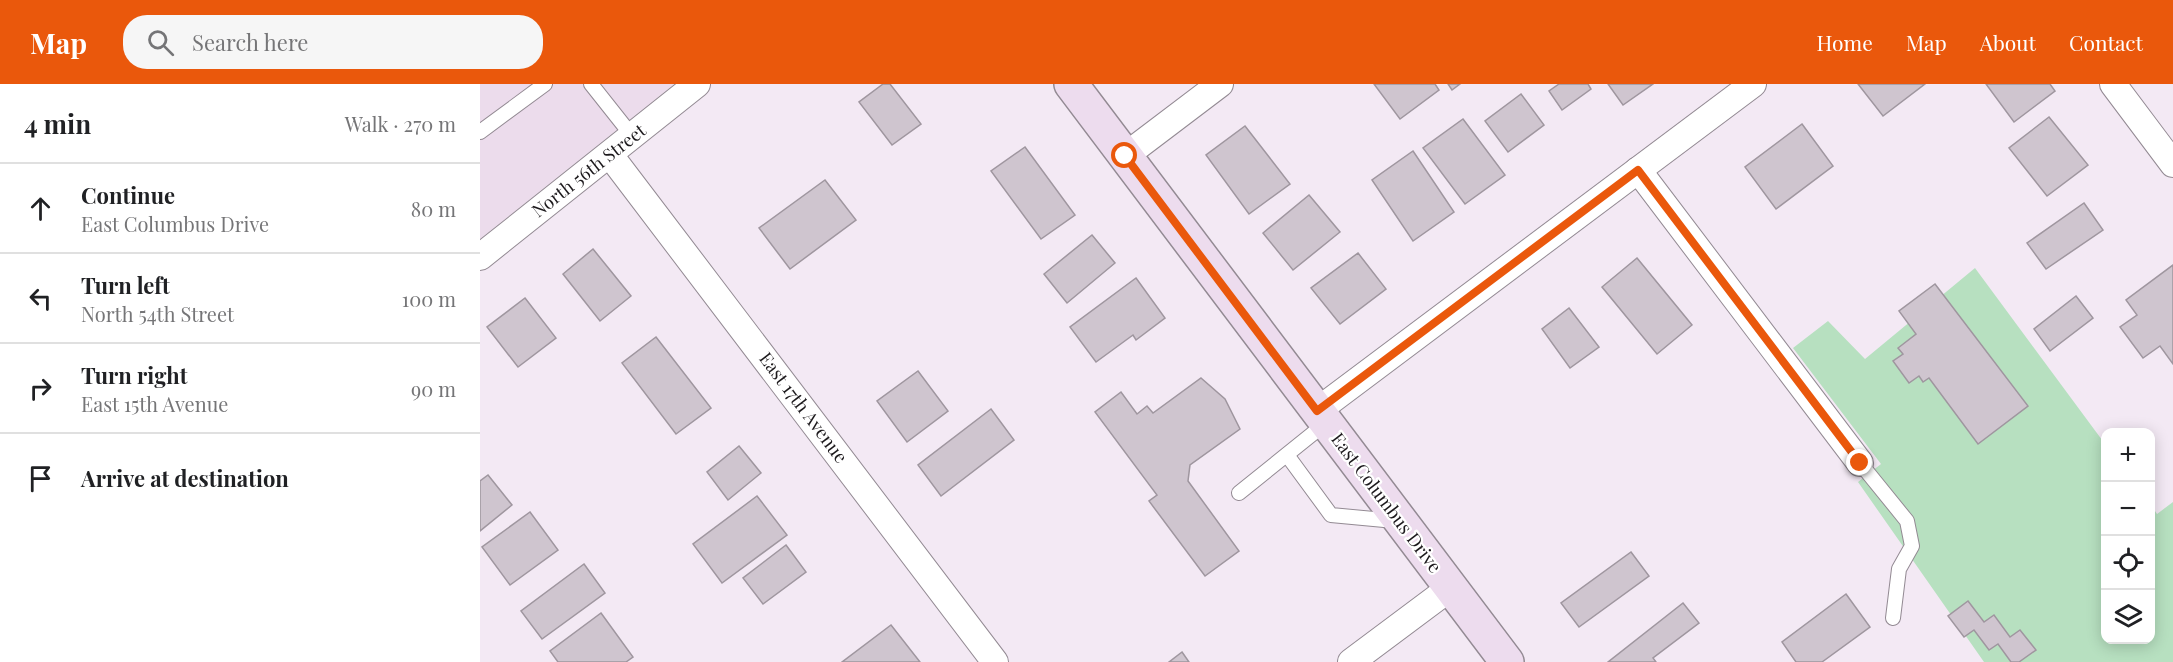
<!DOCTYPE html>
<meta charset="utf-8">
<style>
body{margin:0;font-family:"Playfair Display",serif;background:#f6f6f6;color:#202124}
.controls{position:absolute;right:18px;bottom:18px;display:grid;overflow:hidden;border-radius:12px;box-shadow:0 3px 15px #0003}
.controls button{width:54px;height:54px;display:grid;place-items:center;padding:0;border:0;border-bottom:2px solid #e0e0e0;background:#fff;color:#202124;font:30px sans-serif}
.stop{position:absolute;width:18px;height:18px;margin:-14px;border:4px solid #ea580c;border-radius:50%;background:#fff}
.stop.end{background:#ea580c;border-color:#fff;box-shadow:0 2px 6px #0008}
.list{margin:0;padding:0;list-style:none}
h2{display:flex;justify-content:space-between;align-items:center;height:78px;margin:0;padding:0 24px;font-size:26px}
h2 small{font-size:20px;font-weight:400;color:#757577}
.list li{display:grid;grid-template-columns:39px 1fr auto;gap:18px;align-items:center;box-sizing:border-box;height:90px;padding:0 24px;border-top:2px solid #e0e0e0}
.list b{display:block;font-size:22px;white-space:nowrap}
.list p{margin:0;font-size:20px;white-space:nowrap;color:#757577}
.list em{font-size:20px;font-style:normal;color:#757577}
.icon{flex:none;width:33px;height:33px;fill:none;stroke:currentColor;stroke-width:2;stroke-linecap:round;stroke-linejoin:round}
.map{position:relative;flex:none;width:1693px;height:578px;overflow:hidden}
header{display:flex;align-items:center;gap:36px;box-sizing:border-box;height:84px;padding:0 30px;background:#ea580c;color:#fff}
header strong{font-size:28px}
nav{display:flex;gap:33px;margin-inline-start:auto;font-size:21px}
.search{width:420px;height:54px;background:#f6f6f6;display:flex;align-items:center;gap:15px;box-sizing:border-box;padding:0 21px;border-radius:24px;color:#757577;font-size:22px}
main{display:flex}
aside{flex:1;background:#fff}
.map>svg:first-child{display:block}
.built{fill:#ecdcec}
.green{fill:#b7e0c0}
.building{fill:#cfc5cf;stroke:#9f969f;stroke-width:1.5}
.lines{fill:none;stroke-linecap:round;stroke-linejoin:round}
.lane-casing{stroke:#938a93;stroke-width:16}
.street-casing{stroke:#938a93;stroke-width:28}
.secondary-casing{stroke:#938a93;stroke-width:36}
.lane{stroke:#fff;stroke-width:14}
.street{stroke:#fff;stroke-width:26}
.secondary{stroke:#eddcee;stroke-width:33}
.route{stroke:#ea580c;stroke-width:8}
.labels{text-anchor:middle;stroke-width:4.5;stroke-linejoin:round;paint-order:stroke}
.street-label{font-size:18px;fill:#1c191c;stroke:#fff}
</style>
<header>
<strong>Map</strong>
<div class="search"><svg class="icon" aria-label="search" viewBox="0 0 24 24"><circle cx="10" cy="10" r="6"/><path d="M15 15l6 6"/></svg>Search here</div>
<nav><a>Home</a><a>Map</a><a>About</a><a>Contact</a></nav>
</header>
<main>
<aside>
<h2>4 min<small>Walk · 270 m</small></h2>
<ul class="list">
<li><svg class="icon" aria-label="ahead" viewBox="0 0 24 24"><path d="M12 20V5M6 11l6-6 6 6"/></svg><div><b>Continue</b><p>East Columbus Drive</p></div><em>80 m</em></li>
<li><svg class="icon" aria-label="left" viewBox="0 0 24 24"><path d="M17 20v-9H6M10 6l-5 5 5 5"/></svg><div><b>Turn left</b><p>North 54th Street</p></div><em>100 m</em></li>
<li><svg class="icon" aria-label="right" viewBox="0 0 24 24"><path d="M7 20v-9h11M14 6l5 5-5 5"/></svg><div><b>Turn right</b><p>East 15th Avenue</p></div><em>90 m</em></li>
<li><svg class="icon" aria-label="arrive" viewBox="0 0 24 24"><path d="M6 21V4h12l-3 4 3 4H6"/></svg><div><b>Arrive at destination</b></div></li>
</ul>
</aside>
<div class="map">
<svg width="1693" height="578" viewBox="0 0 1693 578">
<rect width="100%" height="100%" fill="#f3e9f4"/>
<polygon class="built" points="0,0 194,0 0,155"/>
<polygon class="green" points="1495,184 1625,360 1626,556 1670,556 1671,421 1677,430 1693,418 1693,578 1504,578 1378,398 1401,380 1313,264 1348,237 1385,275"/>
<g class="building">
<polygon points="403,0 410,0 441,40 412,61 379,18"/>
<polygon points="894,0 955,0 959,6 920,35"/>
<polygon points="968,0 980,0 972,6"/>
<polygon points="1079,0 1108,0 1111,5 1082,26 1069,7"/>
<polygon points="1128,0 1173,0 1143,21"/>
<polygon points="1378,0 1445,0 1403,32"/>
<polygon points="1506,0 1570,0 1575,7 1534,38"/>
<polygon points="1041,10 1064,41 1028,68 1005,37"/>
<polygon points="1569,33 1608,81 1567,112 1529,64"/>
<polygon points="983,35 1025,91 985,120 943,64"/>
<polygon points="1322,40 1353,82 1296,125 1265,83"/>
<polygon points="765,42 810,100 769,130 726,71"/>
<polygon points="545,63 595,131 561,155 511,87"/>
<polygon points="933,67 974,128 933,157 892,96"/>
<polygon points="345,96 376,136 310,185 279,144"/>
<polygon points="829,111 860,148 813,186 783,149"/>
<polygon points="1604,119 1623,146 1566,185 1547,159"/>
<polygon points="612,151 635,179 587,219 564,190"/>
<polygon points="113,165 151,212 120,237 83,190"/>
<polygon points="878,169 906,205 860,240 831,204"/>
<polygon points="1157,174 1212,241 1177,270 1122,203"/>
<polygon points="1693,181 1693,280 1680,262 1663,274 1640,243 1657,231 1646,216"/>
<polygon points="656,194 685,234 656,256 653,251 616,278 590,243"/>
<polygon points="1455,200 1548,322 1498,360 1449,294 1443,298 1439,292 1429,299 1413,277 1423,270 1418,264 1436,250 1419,227"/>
<polygon points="1596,212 1613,234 1570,267 1554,245"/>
<polygon points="45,214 76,254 38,283 7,243"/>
<polygon points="1089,224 1119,263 1090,284 1062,245"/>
<polygon points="176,253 231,324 196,350 142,279"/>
<polygon points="438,287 468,327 427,358 397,317"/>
<polygon points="721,294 745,315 760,345 710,381 708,397 759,467 725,492 669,417 677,411 615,328 641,308 657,330 667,322 673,329"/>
<polygon points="511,325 534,356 461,412 438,381"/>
<polygon points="259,362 281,389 248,416 227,388"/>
<polygon points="8,391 32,421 0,447 0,397"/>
<polygon points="277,412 307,451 242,499 213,460"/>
<polygon points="50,428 78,466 30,501 2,463"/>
<polygon points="306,461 326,488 283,520 263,494"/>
<polygon points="1151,468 1169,492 1099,543 1081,519"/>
<polygon points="104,480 125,509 62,555 41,527"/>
<polygon points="1366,510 1390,543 1342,578 1316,578 1302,558"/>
<polygon points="1488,517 1504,538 1514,531 1530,553 1540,546 1556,566 1539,578 1531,578 1518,560 1509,566 1494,546 1484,553 1468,532"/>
<polygon points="1203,519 1219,539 1173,574 1176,578 1128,578"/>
<polygon points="121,529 153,573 146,578 78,578 70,567"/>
<polygon points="411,541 440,578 362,578"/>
<polygon points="702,568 709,578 689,578"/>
</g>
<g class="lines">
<defs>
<g id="lane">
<polyline points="111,0 153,53"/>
<polyline points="0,48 65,0"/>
<polyline points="807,371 851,431 915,437"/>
<polyline points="1380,379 1427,437 1432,462 1419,485 1413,534"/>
<polyline points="759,409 846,339"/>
</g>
<g id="street">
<polyline points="1633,0 1693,80"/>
<polyline points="130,71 515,578"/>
<polyline points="645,72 740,0"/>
<polyline points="1158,86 1380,379"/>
<polyline points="0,173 217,0"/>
<polyline points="837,327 1273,0"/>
<polyline points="871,578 970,504"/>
</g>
<polyline id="secondary" points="591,0 1027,578"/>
</defs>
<use href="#lane" class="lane-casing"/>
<use href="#street" class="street-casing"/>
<use href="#secondary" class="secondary-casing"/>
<use href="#lane" class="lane"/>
<use href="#street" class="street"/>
<use href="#secondary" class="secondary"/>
</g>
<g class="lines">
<polyline class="route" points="645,72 837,327 1158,86 1380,379"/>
</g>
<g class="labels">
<g class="street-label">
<text transform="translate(109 87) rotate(-38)" y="6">North 56th Street</text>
<text transform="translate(323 324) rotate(53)" y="6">East 17th Avenue</text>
<text transform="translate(906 419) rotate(53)" y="6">East Columbus Drive</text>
</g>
</g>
</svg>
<div class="controls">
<button>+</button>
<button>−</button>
<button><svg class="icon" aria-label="locate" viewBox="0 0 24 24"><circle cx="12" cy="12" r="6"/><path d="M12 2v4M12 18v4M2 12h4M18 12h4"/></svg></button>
<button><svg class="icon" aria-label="layers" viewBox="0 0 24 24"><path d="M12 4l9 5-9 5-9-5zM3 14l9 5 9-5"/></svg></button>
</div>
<div class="stop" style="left:645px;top:72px"></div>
<div class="stop end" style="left:1380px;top:379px"></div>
</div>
</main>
